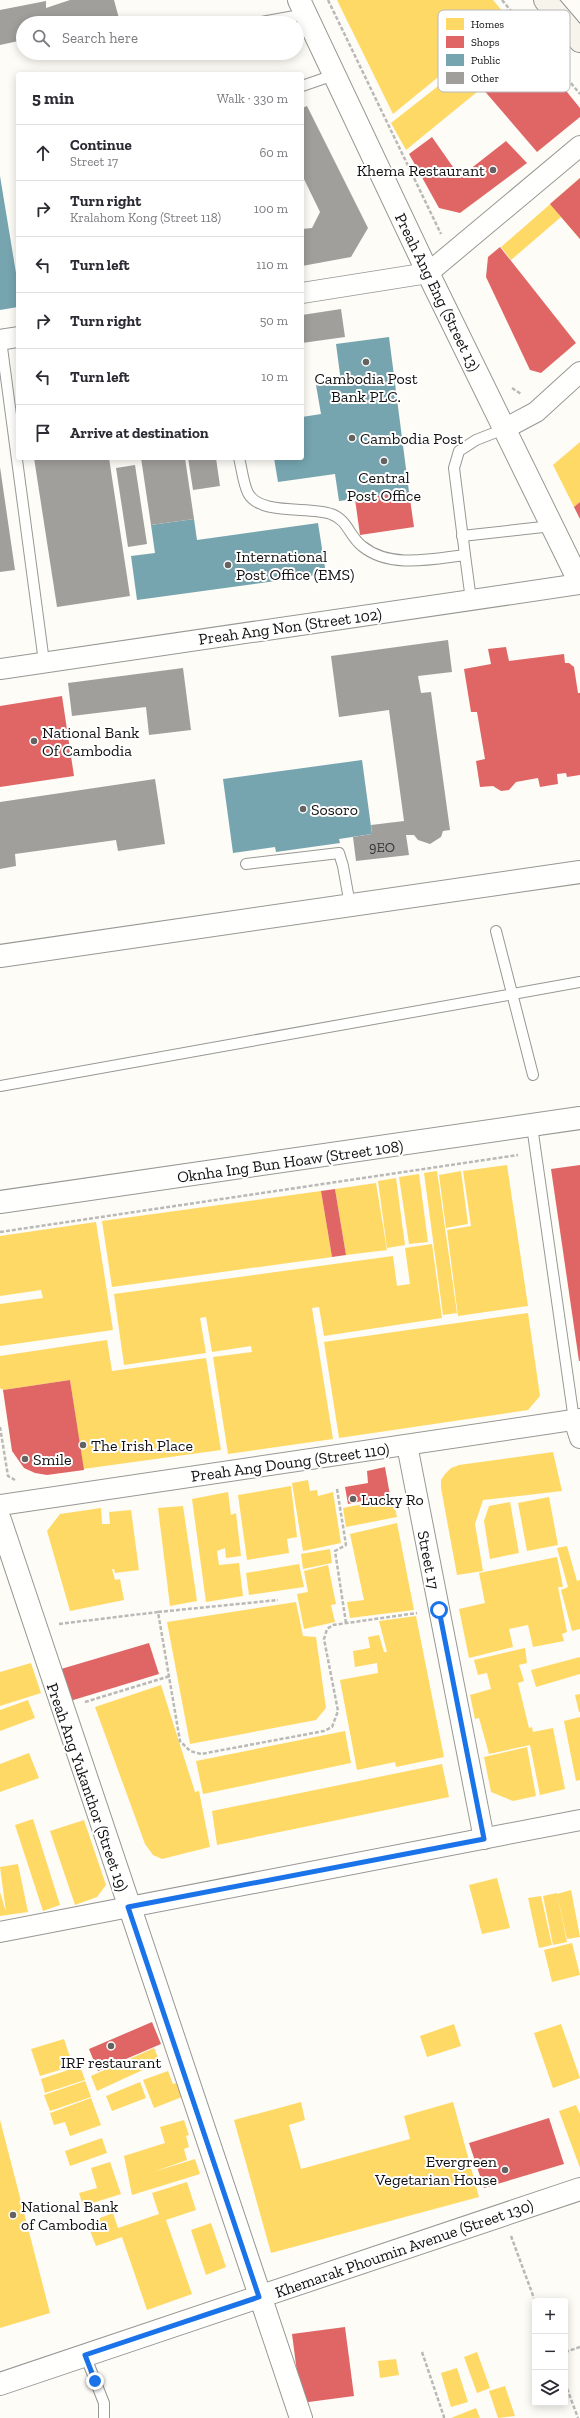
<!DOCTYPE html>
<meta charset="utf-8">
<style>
body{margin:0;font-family:"Zilla Slab",serif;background:#f7f7f7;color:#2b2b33}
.controls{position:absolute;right:12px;bottom:12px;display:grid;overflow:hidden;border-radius:4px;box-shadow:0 2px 10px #0003}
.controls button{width:36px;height:36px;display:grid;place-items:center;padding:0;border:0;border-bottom:1px solid #e1e1e2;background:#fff;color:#2b2b33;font:20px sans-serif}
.stop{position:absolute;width:12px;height:12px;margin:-9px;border:3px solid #1a73e8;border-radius:50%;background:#fff}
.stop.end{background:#1a73e8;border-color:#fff;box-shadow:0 1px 4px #0008}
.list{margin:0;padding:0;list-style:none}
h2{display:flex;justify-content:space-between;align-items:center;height:52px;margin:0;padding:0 16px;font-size:17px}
h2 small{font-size:13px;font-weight:400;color:#7c7c81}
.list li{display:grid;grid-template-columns:26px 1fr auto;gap:12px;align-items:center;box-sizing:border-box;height:56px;padding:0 16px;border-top:1px solid #e1e1e2}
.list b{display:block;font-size:15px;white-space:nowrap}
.list p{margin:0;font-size:13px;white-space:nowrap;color:#7c7c81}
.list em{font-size:13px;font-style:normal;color:#7c7c81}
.icon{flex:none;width:22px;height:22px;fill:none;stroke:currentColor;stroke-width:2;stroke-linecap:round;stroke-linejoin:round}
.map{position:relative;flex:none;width:580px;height:2418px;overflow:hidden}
.search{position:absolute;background:#fff;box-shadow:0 2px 10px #0003;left:16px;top:16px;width:288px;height:44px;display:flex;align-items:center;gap:10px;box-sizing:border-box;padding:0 14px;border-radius:22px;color:#7c7c81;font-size:15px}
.panel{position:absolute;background:#fff;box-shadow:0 2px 10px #0003;left:16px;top:72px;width:288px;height:388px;border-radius:4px}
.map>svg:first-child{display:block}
.homes{fill:#ffd966}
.shops{fill:#e06666}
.public{fill:#76a5af}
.building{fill:#a19f9c}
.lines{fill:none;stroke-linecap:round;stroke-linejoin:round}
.service-casing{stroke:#979795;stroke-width:12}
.minor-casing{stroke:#979795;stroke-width:22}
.tertiary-casing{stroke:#979795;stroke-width:24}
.secondary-casing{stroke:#8e8d8b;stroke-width:24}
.path{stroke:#b9b9b8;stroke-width:2.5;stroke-dasharray:4 2;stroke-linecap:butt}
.service{stroke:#fffffe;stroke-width:10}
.minor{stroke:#fffffe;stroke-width:20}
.tertiary{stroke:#fffffe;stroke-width:22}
.secondary{stroke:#f6f4eb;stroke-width:22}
.route{stroke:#1a73e8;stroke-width:5}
.poi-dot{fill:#646362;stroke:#fff;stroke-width:1.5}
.labels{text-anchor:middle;stroke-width:4;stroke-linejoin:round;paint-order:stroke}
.number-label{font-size:14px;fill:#353434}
.poi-label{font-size:16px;fill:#111;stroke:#fff;text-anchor:start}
.street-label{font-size:16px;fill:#111;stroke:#fff}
.key{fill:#fff;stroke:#b8b8b8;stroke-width:1}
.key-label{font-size:11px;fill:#111}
</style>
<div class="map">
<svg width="580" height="2418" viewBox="0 0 580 2418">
<rect width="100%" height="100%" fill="#fdfcf7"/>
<g class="homes">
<polygon points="337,0 493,0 509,19 393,114"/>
<polygon points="520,22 537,43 406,150 391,123"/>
<polygon points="580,178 580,239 561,217 511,260 501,247"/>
<polygon points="580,442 580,502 574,507 553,465"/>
<polygon points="507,1165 528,1306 458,1316 447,1230 471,1226 463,1171"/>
<polygon points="437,1171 457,1313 443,1315 424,1173"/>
<polygon points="461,1171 468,1224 446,1228 439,1175"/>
<polygon points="419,1174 428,1242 409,1244 399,1177"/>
<polygon points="396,1178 405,1245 387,1248 378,1181"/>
<polygon points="376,1183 387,1250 346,1255 335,1189"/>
<polygon points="321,1191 332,1257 112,1287 102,1221"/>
<polygon points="96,1222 113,1330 0,1346 0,1304 43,1298 41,1290 0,1296 0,1236"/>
<polygon points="432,1244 442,1318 324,1336 319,1307 312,1308 333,1439 228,1454 213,1357 252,1352 251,1346 212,1352 206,1317 200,1318 206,1353 124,1365 114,1294 393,1256 397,1286 410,1284 405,1248"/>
<polygon points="528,1313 540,1396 528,1410 339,1438 324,1342"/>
<polygon points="107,1340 112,1371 206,1358 221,1450 83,1469 70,1380 3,1390 0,1388 0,1356"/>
<polygon points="553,1452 562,1491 483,1500 475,1524 483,1571 457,1575 441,1488 441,1480 445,1474 451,1468 459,1465"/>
<polygon points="308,1480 310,1491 317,1490 318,1496 333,1492 341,1543 303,1551 292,1483"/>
<polygon points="291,1486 297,1537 287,1539 289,1553 247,1560 238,1495"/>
<polygon points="228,1492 231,1515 236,1513 241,1556 226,1558 225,1548 217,1551 219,1565 239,1563 243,1596 206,1602 192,1499"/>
<polygon points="549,1497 558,1545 527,1551 518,1503"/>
<polygon points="393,1498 397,1517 346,1527 343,1508"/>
<polygon points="510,1502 519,1553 490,1559 484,1521 489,1506"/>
<polygon points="183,1506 197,1601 170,1606 158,1508"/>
<polygon points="101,1508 102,1524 110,1524 109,1512 131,1510 139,1570 115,1573 114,1569 112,1569 115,1580 120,1579 124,1600 70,1611 47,1531 60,1514"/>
<polygon points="397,1523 414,1610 350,1618 347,1602 364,1600 350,1534"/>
<polygon points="567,1546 577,1581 580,1580 580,1629 572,1631 561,1590 568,1587 557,1548"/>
<polygon points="330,1549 332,1563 303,1569 301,1554"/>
<polygon points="557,1557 563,1587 558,1587 567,1632 562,1634 564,1641 533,1647 528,1625 509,1629 513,1647 469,1658 459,1609 485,1603 479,1573"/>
<polygon points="299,1564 304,1587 249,1595 246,1573"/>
<polygon points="328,1565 336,1604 331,1605 335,1622 304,1629 297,1594 308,1592 304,1571"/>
<polygon points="296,1602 303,1636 316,1637 326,1708 316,1720 190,1744 167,1622"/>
<polygon points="416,1616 444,1757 396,1767 395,1762 357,1770 340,1680 378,1673 377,1663 355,1667 353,1651 370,1648 368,1637 379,1635 384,1652 387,1652 379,1621"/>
<polygon points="525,1648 527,1663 519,1665 524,1681 518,1683 529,1728 532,1727 533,1732 553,1728 565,1789 540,1795 530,1745 489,1754 479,1718 475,1719 470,1695 491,1689 487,1673 478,1675 474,1660"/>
<polygon points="580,1657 580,1674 536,1687 531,1670"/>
<polygon points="31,1663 41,1693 0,1706 0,1672"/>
<polygon points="161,1685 195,1792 199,1791 210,1847 162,1859 153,1855 145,1844 95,1707"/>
<polygon points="580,1694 580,1712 579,1712 575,1695"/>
<polygon points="28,1700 35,1718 0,1731 0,1710"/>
<polygon points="580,1717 580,1780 576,1781 564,1721"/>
<polygon points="345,1731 351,1763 203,1794 196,1761"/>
<polygon points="527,1747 536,1796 513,1801 491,1792 484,1757"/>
<polygon points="29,1753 39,1778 0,1792 0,1764"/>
<polygon points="442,1764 449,1797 217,1845 212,1811"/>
<polygon points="33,1819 60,1905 43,1911 15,1825"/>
<polygon points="84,1820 106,1885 97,1897 75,1905 50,1831"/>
<polygon points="18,1864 28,1912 0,1916 0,1892 6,1912 0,1867"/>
<polygon points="497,1878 510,1928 482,1934 469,1885"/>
<polygon points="571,1890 580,1937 567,1939 557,1894"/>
<polygon points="557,1893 567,1942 553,1945 543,1896"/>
<polygon points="541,1896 552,1945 539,1948 528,1898"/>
<polygon points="572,1943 580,1975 552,1982 544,1950"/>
<polygon points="454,2024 461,2046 427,2057 420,2036"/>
<polygon points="561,2024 580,2078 553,2088 534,2033"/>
<polygon points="64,2039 73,2066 40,2076 31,2049"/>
<polygon points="154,2048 160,2062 97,2091 91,2076"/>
<polygon points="80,2066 85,2080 45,2093 41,2079"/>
<polygon points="168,2071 173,2084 176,2083 182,2097 154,2108 143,2080"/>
<polygon points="85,2081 91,2097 50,2111 44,2095"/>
<polygon points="140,2082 146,2098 112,2111 106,2096"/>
<polygon points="91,2098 101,2125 70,2136 65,2122 54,2125 50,2113"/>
<polygon points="301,2102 305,2120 289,2125 301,2169 410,2139 404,2116 453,2102 479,2197 271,2253 234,2120"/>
<polygon points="576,2105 580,2114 580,2168 559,2111"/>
<polygon points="0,2120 50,2313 0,2328"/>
<polygon points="184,2120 189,2135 186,2136 189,2147 184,2149 187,2160 153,2172 195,2159 200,2174 132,2195 124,2156 165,2143 160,2127"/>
<polygon points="102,2138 107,2153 70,2166 65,2151"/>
<polygon points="110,2162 121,2194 83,2206 79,2193 97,2188 91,2168"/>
<polygon points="187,2182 196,2210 166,2220 192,2294 147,2310 122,2237 96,2246 87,2223 113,2213 118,2228 159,2214 152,2193"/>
<polygon points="211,2223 226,2267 206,2275 191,2230"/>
<polygon points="477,2352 490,2388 477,2393 464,2357"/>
<polygon points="396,2359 399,2375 380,2378 378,2361"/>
<polygon points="457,2368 468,2402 451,2407 441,2373"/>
<polygon points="505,2386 515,2416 498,2418 489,2391"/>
<polygon points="476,2408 480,2418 451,2418"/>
</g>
<g class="shops">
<polygon points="533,50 580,108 580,117 537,152 482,88"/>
<polygon points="432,137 460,177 506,141 527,163 460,213 439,208 409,154"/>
<polygon points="580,178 580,239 550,204"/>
<polygon points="500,247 576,343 541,373 530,370 486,277 488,257"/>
<polygon points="409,492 414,527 360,535 355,499"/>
<polygon points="580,502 580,519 574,507"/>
<polygon points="506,647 509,661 564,654 565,663 569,663 574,667 578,693 580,693 580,775 567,777 566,773 557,774 558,784 540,787 538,778 516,782 509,790 501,791 493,786 480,787 476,761 485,759 477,712 471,712 464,669 491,664 488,649"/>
<polygon points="62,696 74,776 0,787 0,706"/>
<polygon points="580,1165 580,1361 579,1361 551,1169"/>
<polygon points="335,1189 346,1255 332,1257 321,1191"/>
<polygon points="70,1380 84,1470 47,1475 35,1473 24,1468 12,1451 3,1390"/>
<polygon points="385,1467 390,1495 348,1504 345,1487 368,1483 367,1471"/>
<polygon points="149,1643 159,1674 70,1701 61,1669"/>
<polygon points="152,2022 161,2044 98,2071 89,2049"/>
<polygon points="549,2118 564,2164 484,2188 469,2143"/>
<polygon points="345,2327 354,2396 301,2403 292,2334"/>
</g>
<g class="public">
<polygon points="0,176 18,285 18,307 0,310"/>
<polygon points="389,337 409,492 339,501 335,474 278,482 274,458 302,458 302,417 321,414 316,385 341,382 336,344"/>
<polygon points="194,519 197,540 318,523 326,574 137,600 131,556 155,553 151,525"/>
<polygon points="362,760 372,834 339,839 340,843 276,852 275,847 233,853 223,779"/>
</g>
<g class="building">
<polygon points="70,0 114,0 120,22 23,23 23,40 0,45 0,10 46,1 46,8"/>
<polygon points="307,106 368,228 351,257 302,266 302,229 312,228 320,212 302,175 302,108"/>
<polygon points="341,309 345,337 302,343 302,315"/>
<polygon points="34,458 109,458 130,596 57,607"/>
<polygon points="141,458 185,458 194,519 151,525"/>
<polygon points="188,458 216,458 220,486 193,490"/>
<polygon points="135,465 147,544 128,547 116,468"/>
<polygon points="0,467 15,570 0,572"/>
<polygon points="448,640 452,672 418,676 421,693 431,692 450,830 443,831 441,837 430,844 418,840 414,835 406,835 409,855 356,861 353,837 372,834 371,825 404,821 389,710 339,717 331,656"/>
<polygon points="183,668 191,730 149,735 146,707 72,716 68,683"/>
<polygon points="155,779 165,844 118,851 116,840 15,854 16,866 0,869 0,802"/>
</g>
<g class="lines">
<defs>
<g id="service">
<polyline points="256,23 306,14"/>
<polyline points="302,86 334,75"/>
<polyline points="1,340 44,662"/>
<path d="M239 458C242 469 243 483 248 493 260 516 310 506 331 514 348 520 349 536 362 546 390 569 432 559 465 555L471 600"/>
<polyline points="462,536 552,526"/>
<polyline points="465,555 454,468 459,451 476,440 504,429"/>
<polyline points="246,864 339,853 343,866 350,905"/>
<polyline points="496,931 533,1075"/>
<polyline points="0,1086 580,982"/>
<polyline points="532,1126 574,1420"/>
<polyline points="85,2355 104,2403 104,2418"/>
</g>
<g id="minor">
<polyline points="302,293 428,273 580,146"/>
<polyline points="0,340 18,337"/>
<polyline points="504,429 536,412 580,372"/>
<polyline points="0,669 580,584"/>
<polyline points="574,1420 580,1438"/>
<polyline points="407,1445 484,1839"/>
<polyline points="0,1505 580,1419"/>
<polyline points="0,1932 580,1820"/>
</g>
<g id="tertiary">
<polyline points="299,0 428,273 580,583"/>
<polyline points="0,956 580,872"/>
<polyline points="0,1202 580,1118"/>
<polyline points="0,1520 301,2418"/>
<polyline points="0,2384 580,2189"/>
</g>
<polyline id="secondary" points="545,0 580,41"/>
</defs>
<use href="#service" class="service-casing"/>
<use href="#minor" class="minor-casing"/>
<use href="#tertiary" class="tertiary-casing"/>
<use href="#secondary" class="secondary-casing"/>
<g class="path">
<polyline points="328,0 441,234"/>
<polyline points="502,0 580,94"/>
<polyline points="512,388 521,394"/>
<polyline points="0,1232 518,1155"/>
<polyline points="0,1427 8,1476 15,1480"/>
<polyline points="337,1489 346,1545 335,1551 346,1623"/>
<polyline points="158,1612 278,1600"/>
<polyline points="59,1624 158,1612 180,1741 190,1751 201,1754 324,1731 332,1727 338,1711 324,1639 327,1629 333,1625 417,1613"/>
<polyline points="85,1702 170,1676"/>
<polyline points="511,2236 535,2301"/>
<polyline points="422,2352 444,2417 442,2418"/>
<polyline points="565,2352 580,2347"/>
<polyline points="565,2383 578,2418"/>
</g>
<use href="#service" class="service"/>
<use href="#minor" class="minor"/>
<use href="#tertiary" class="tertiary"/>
<use href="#secondary" class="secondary"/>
</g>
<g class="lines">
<polyline class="route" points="95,2381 85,2355 259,2297 128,1907 484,1839 439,1610"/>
</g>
<g class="poi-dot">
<circle cx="493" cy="170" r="4"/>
<circle cx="366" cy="362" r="4"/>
<circle cx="352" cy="438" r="4"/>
<circle cx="384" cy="461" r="4"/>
<circle cx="228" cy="565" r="4"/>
<circle cx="34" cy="741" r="4"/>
<circle cx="303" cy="809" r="4"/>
<circle cx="83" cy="1445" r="4"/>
<circle cx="25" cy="1459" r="4"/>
<circle cx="353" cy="1499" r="4"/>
<circle cx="111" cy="2046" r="4"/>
<circle cx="505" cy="2170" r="4"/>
<circle cx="13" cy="2215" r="4"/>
</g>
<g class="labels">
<g class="number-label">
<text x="382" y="852">9EO</text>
</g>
<g class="poi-label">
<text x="485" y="176" text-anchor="end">Khema Restaurant</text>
<text x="366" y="384" text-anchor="middle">Cambodia Post<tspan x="366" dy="18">Bank PLC.</tspan></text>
<text x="360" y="444">Cambodia Post</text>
<text x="384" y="483" text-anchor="middle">Central<tspan x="384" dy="18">Post Office</tspan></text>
<text x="236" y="562">International<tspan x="236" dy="18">Post Office (EMS)</tspan></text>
<text x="42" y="738">National Bank<tspan x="42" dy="18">Of Cambodia</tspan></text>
<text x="311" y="815">Sosoro</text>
<text x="91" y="1451">The Irish Place</text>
<text x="33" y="1465">Smile</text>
<text x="361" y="1505">Lucky Ro</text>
<text x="111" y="2068" text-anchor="middle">IRF restaurant</text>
<text x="497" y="2167" text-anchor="end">Evergreen<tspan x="497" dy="18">Vegetarian House</tspan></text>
<text x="21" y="2212">National Bank<tspan x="21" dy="18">of Cambodia</tspan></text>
</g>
<g class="street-label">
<text transform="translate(438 292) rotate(64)" y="6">Preah Ang Eng (Street 13)</text>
<text transform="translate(290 626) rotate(-8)" y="6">Preah Ang Non (Street 102)</text>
<text transform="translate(290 1161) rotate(-8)" y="6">Oknha Ing Bun Hoaw (Street 108)</text>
<text transform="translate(290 1462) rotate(-8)" y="6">Preah Ang Doung (Street 110)</text>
<text transform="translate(429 1560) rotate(79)" y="6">Street 17</text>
<text transform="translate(88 1787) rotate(71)" y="6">Preah Ang Yukanthor (Street 19)</text>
<text transform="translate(404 2248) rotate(-19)" y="6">Khemarak Phoumin Avenue (Street 130)</text>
</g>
</g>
<rect x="438" y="10" width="132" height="82" rx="6" class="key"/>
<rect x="446" y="18" width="18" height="12" fill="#ffd966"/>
<rect x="446" y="36" width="18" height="12" fill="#e06666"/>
<rect x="446" y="54" width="18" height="12" fill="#76a5af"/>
<rect x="446" y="72" width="18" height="12" fill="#a19f9c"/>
<g class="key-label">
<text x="471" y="28">Homes</text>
<text x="471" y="46">Shops</text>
<text x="471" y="64">Public</text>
<text x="471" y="82">Other</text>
</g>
</svg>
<div class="controls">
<button>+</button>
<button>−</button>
<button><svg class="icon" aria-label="layers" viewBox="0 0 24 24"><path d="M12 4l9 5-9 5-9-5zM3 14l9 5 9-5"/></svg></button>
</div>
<div class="stop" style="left:439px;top:1610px"></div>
<div class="stop end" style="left:95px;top:2381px"></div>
<div class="search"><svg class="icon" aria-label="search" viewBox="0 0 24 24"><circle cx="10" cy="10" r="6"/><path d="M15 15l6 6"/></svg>Search here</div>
<section class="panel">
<h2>5 min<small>Walk · 330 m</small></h2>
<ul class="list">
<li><svg class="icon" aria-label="ahead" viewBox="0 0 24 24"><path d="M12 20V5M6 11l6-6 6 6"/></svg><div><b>Continue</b><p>Street 17</p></div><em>60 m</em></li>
<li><svg class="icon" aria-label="right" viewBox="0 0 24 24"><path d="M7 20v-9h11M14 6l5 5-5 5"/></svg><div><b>Turn right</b><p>Kralahom Kong (Street 118)</p></div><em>100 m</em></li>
<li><svg class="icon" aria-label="left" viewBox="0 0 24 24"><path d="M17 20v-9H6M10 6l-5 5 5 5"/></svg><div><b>Turn left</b></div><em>110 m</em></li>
<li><svg class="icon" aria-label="right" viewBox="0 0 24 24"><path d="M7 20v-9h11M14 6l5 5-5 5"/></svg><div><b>Turn right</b></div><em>50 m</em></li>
<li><svg class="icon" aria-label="left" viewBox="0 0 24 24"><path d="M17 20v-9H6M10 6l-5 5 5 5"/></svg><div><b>Turn left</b></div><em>10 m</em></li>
<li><svg class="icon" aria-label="arrive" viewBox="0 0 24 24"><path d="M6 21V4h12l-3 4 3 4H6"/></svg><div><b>Arrive at destination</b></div></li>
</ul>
</section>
</div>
